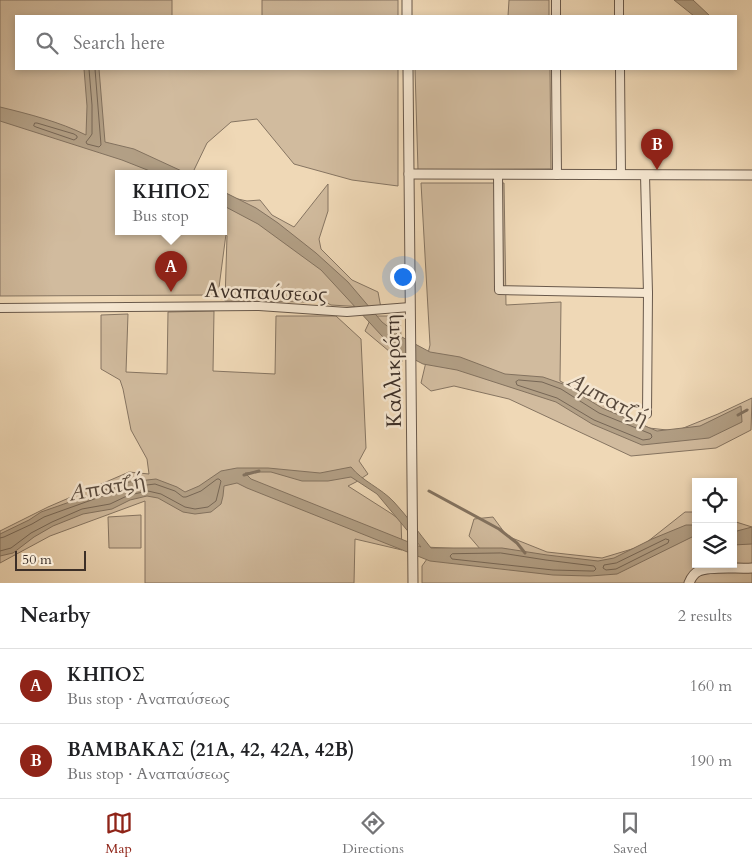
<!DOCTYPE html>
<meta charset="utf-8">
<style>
body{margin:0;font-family:Cardo,serif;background:#f2f2f2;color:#202124}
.controls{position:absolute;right:15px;bottom:15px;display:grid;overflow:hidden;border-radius:0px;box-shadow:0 2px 8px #0003}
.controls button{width:45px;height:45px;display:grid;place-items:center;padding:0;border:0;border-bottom:1px solid #e0e0e0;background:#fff;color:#202124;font:25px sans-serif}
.scale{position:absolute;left:15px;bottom:12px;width:71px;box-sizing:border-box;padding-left:5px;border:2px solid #3c2f27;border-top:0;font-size:14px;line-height:18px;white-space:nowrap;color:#3c2f27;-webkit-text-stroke:4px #f5e6d0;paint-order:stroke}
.you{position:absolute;left:402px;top:276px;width:18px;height:18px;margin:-12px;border:4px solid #fff;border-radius:50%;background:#1a73e8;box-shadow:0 0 0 8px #1a73e833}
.badge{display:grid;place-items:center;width:32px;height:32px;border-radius:50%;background:#8f2418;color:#fff;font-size:16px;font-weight:700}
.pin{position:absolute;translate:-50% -41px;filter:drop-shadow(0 1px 2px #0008)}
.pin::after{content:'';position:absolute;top:26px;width:18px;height:15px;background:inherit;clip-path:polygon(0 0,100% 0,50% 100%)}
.popup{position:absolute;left:115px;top:170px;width:112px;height:65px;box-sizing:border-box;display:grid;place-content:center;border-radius:0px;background:#fff;filter:drop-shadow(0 1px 4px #0005);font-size:16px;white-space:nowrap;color:#757577}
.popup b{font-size:19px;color:#202124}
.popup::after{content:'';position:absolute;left:50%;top:100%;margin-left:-10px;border:10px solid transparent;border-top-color:#fff}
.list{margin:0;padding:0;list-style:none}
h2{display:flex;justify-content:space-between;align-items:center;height:65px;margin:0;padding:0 20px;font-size:21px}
h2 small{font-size:16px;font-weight:400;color:#757577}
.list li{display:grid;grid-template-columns:32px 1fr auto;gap:15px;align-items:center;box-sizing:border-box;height:75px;padding:0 20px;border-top:1px solid #e0e0e0}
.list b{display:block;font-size:19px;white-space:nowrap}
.list p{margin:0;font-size:16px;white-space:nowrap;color:#757577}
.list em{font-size:16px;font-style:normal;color:#757577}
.icon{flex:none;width:28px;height:28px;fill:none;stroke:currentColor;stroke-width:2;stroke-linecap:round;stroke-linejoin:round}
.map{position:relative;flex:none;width:752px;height:583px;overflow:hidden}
.search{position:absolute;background:#fff;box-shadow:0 2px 8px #0003;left:15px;right:15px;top:15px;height:55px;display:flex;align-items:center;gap:12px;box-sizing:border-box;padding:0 18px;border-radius:0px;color:#757577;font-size:19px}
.sheet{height:215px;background:#fff}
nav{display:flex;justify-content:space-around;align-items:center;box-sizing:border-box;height:70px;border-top:1px solid #e0e0e0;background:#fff;font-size:14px;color:#757577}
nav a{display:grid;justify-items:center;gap:2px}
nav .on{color:#8f2418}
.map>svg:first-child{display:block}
.green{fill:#d1bb9e;stroke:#867562}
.water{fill:#b29f85;stroke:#83725f;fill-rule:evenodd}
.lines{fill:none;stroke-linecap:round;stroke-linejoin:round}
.shore{stroke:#776756;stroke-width:1}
.stream{stroke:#83725f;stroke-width:3}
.minor-casing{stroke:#69594b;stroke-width:10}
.tertiary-casing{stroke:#69594b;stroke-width:11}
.minor{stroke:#f5e6d0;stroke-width:8}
.tertiary{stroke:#f5e6d0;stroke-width:9}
.labels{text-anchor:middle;stroke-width:5;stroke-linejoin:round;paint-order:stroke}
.street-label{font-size:21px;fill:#3c2f27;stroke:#f5e6d0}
.water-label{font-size:22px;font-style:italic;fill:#5a4b3e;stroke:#f5e6d0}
</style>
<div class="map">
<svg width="752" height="583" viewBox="0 0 752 583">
<rect width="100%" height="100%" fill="#efd8b6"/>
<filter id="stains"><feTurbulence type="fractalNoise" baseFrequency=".004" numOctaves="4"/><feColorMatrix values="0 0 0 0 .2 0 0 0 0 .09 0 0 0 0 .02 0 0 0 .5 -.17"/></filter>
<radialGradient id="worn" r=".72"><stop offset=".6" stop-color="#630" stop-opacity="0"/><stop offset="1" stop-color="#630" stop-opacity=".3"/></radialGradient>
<g class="green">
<polygon points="0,0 172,0 172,16 16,16 16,69 398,69 398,186 352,180 294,164 257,119 231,122 207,143 194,170 196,173 119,173 119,231 224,231 224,196 247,201 260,200 272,215 294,227 328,184 328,211 319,239 321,249 352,280 378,292 381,308 331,305 307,292 307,302 225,301 227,236 226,234 218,295 0,296"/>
<rect x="262" y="0" width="136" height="16"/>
<polygon points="509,0 549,0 549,16 508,16"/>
<polygon points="415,69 550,69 551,169 418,170"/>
<polygon points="421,183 504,183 506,305 561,302 560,381 649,428 676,431 718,414 752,398 751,430 716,448 631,456 509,399 454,386 431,391 421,383 430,345"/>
<polygon points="214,311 213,371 275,374 276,316 336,316 361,339 366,448 359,461 368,474 356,482 348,486 392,514 401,521 402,550 355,539 354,583 145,583 145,501 50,536 0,563 0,531 48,507 129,472 149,474 147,459 131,430 123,389 120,380 101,369 101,315 128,314 126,372 167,374 168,312"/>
<polygon points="372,316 400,316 402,362 365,331"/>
<polygon points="685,512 696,512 696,564 733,564 733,521 752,527 752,583 422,583 422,566 427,559 426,547 481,550 469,536 474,519 493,517 507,536 547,552 602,558 642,546"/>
<polygon points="141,515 141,548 109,548 108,517"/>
</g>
<g class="water">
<polygon points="674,0 693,0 710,16 694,16"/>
<path d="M84 69H99L105 142 134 149 186 173H155L122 160 0 121V107C29 114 60 122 86 135L87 106Z"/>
<polygon points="224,192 256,208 278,223 316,253 348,282 382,322 400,336 430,352 460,357 505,374 543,377 563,384 602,408 657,431 700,426 741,406 742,422 709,438 642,445 592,424 556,402 457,370 423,364 394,349 321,270 258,224 224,206"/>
<path d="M351 467C362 481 381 488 394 502 407 516 419 533 431 548H502L547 555 598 561 614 558 652 539 686 525H696V538L692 537 617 574 590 576 553 575 430 561 247 488 237 483 224 486 223 496 221 504 211 512 195 514 183 512 158 498 147 496 130 500 112 509 83 514 53 526 34 537 13 553 0 556V534L29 520 41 512 110 488 120 483 156 479 177 487 185 492 199 486 221 471 237 468H268L320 473ZM255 472H271L302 481H328L351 477 377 494 421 547 251 479 245 473Z"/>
<polygon points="752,527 752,544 733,545 733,531 737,531"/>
</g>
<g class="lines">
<g class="shore">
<polyline points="89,69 92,105 92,134 90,137 86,142 87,144 99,147 101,145 95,69"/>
<polygon points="35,123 37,123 74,134 77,136 77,138 74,140 36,127 34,126"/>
<polygon points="519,380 542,382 561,389 599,413 651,434 652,437 650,439 643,440 594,420 557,398 517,385 516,382"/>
<polyline points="0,538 4,537 32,524 44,517 111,493 122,488 155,484 175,491 183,497 186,497 201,491 217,479 219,479 221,481 216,501 208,507 195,509 185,507 161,494 148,491 129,495 110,504 82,509 52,522 31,533 11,548 0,551"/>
<polygon points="666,539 669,540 668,543 616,569 606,570 603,568 604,565 616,563"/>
<polygon points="501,553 546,560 594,566 596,569 594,571 590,571 553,570 452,559 450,556 452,554"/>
</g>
<g class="stream">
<polyline points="738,415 747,410"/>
<polyline points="244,475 259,471"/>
<polyline points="429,491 499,529 517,543 525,553"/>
</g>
<defs>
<g id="minor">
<polyline points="556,0 556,16"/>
<polyline points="619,0 619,16"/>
<polyline points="556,69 557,175"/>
<polyline points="620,69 621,175"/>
<polyline points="498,174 499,290 648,293"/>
<polyline points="645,175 648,293 647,414"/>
<polyline points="0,308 259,306 347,312 410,307"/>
</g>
<g id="tertiary">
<polyline points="407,0 407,16"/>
<polyline points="408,69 413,583"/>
<polyline points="409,174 752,175"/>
<path d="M689 583C691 578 694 573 699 571 710 566 739 569 752 568"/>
</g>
</defs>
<use href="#minor" class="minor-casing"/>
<use href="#tertiary" class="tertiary-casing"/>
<use href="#minor" class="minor"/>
<use href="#tertiary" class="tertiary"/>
</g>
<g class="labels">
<g class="street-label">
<text transform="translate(266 292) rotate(2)" y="7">Αναπαύσεως</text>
<text transform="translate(393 371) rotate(-91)" y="7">Καλλικράτη</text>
</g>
<g class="water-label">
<text transform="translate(609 398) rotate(28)" y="8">Αμπατζή</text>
<text transform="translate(107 486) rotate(-10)" y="8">Απατζή</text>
</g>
</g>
<rect width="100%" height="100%" filter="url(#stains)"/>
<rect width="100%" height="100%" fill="url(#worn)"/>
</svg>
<div class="controls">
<button><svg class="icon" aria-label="locate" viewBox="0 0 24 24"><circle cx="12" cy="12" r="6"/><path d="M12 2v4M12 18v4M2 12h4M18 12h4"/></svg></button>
<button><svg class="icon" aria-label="layers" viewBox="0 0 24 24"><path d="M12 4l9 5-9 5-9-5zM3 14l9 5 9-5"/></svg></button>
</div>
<div class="scale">50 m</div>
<div class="you"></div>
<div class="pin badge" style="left:171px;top:292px">A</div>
<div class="popup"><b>ΚΗΠΟΣ</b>Bus stop</div>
<div class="pin badge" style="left:657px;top:170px">B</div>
<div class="search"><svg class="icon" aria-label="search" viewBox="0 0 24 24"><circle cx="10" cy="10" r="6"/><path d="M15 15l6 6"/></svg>Search here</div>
</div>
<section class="sheet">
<h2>Nearby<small>2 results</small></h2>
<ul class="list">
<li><span class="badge">A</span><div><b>ΚΗΠΟΣ</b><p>Bus stop · Αναπαύσεως</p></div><em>160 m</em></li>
<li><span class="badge">B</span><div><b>ΒΑΜΒΑΚΑΣ (21Α, 42, 42Α, 42Β)</b><p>Bus stop · Αναπαύσεως</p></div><em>190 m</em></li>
</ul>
</section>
<nav>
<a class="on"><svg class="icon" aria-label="map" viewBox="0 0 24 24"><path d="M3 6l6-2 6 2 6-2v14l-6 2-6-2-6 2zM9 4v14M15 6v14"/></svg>Map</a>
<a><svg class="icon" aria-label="directions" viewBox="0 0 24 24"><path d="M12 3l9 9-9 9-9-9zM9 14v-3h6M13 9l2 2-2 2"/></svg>Directions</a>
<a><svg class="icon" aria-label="saved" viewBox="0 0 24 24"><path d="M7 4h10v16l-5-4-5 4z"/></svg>Saved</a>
</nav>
